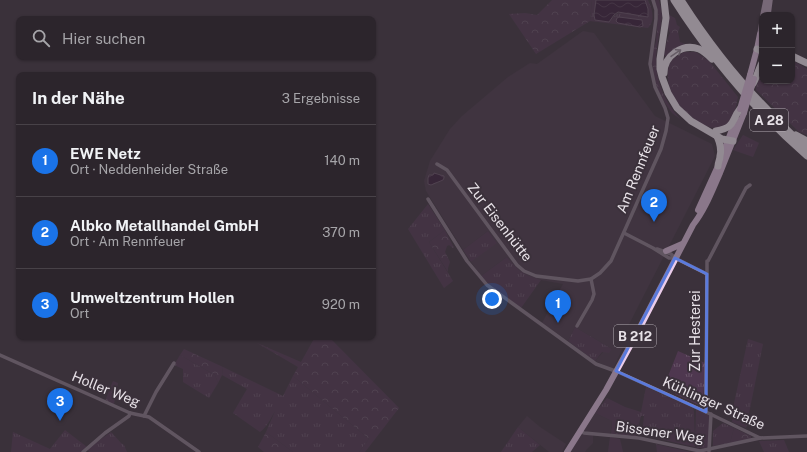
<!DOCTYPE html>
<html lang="de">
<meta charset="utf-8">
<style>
body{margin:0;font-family:"Public Sans",sans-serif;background:#383138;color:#f1f3f6}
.controls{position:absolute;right:12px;top:12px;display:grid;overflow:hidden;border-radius:8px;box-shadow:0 1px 3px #0004}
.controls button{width:36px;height:36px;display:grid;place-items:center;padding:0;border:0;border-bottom:1px solid #484248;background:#2c252c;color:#f1f3f6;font:20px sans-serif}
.you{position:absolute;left:492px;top:299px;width:14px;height:14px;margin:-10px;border:3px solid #fff;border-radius:50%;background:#1a73e8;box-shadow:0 0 0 6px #1a73e833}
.badge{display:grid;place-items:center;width:26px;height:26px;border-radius:50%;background:#1a73e8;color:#fff;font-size:13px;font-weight:700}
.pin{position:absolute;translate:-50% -33px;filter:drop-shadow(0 1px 2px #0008)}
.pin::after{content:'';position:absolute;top:21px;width:14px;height:12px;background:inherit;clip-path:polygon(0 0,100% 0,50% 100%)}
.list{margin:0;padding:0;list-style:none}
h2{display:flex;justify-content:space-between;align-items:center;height:52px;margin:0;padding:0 16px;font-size:17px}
h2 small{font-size:13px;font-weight:400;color:#a6a5a9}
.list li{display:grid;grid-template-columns:26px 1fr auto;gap:12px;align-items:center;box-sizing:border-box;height:72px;padding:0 16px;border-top:1px solid #484248}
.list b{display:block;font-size:15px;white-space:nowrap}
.list p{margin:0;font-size:13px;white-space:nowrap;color:#a6a5a9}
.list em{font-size:13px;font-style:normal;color:#a6a5a9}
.icon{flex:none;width:22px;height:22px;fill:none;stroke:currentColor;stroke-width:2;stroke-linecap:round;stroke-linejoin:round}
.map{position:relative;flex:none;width:807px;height:452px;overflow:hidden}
.search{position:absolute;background:#2c252c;box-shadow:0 1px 3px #0004;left:16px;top:16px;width:360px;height:44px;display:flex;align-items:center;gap:10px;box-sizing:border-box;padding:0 14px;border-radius:8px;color:#a6a5a9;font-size:15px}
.panel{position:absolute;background:#2c252c;box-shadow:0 1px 3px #0004;left:16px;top:72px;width:360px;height:268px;border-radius:8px}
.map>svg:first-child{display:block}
.built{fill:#473947;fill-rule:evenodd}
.grass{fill:url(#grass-tufts)}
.forest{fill:url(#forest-crowns)}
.water{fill:url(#water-waves);stroke:#6a566a}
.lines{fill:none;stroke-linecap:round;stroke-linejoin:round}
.minor{stroke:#8f818f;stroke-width:3.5}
.secondary{stroke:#c2abc2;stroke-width:5.5}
.primary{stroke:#eaccea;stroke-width:6}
.motorway{stroke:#fcf5fc;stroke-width:7}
.primary-bridge{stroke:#eaccea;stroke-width:6}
.oneway{stroke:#9c939c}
.marked{fill:none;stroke:#5a7adc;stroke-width:3;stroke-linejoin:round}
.labels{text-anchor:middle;stroke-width:4;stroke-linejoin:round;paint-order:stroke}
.shield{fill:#3b313b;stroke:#b3acb3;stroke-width:1}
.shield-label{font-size:13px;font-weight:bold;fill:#e7e1e7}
.street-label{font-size:14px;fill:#e7e1e7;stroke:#3b313b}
</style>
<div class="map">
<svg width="807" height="452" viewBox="0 0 807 452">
<defs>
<pattern id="grass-tufts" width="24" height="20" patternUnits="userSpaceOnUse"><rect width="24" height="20" fill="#4e374f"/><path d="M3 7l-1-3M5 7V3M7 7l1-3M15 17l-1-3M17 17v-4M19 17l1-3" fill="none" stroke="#685468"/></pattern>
<pattern id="forest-crowns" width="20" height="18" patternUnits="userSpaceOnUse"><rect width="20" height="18" fill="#4e374f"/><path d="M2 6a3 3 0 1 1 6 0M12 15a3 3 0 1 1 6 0" fill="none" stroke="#685468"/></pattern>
<pattern id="water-waves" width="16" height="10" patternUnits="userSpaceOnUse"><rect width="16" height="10" fill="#341a35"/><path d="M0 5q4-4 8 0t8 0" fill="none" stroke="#513b52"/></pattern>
</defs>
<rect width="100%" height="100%" fill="#3b313b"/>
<g class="built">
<path d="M583 31 594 33 655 116 712 144 715 156 621 340 625 343 613 369 595 361 603 352 612 349 575 327 568 341 542 323 563 284 541 280 532 278 522 273 516 268 507 257 481 276 471 262 496 242 488 231 463 250 426 191 424 181 430 161 450 129 462 116 508 77 530 63 537 64ZM434 173 441 174 443 180 431 185 428 184V178L429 175H433Z"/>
<polygon points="595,413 612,421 610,437 593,435 593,443 587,449 585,452 570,452"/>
<polygon points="527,416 540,427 566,444 562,452 549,452 518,427"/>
</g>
<g class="grass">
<path d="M592 0H596L594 15 612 19C617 9 637 10 648 9L645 0H648C652 9 656 20 648 28L590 21Z"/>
<polygon points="743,135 759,143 753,157 733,150"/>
<polygon points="428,204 445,230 429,242 453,281 444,288 408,229"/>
<polygon points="488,231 497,243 471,262 463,250"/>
<path d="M507 257C518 271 524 275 541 280L521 308 490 285 481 276Z"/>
<polygon points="575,327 612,349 609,353 602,352 595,361 568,341"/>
<polygon points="748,339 763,344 746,428 732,422 733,408"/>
<polygon points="678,351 705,363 703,407 675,394 677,384 667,379"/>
<polygon points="180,355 215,375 218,383 209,398 183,382 183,369 174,365"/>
<path d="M223 367 283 396 293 376 369 439 359 452H293L266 432 275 411C271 418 267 427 260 432L233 413 247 389 222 375Z"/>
<polygon points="646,387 693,408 694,412 695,442 696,409 710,416 708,447 705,448 697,448 697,446 695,445 695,447 642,435 644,416 641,416 636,436 611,434 612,421 595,413 607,398 625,407 641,412"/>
<polygon points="723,423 734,428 730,443 713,446 713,431"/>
<polygon points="518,427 540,445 532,452 501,452"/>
<polygon points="65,430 87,447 81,452 11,452 13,432 50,449"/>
<polygon points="111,432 121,443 124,445 127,452 89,452 87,449"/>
<polygon points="610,437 620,439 623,452 608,452"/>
<polygon points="784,440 789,452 764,452 759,441"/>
<polygon points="656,444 690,452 657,452"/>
</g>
<g class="forest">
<polygon points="552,0 592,0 590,21 536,54 509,14 525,13 537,15"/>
<path d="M655 0H659C660 5 662 11 662 16 662 26 658 36 657 47 654 77 661 96 680 119L672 113 661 97 655 84 652 63 653 51 656 42 658 14Z"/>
<path d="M669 15 675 18 677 25 680 27 678 32 680 42 685 44V46L667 57 664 55C666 47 666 41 670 33L667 26Z"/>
<path d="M684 52H696L709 61 738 97C736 105 735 117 729 123 714 137 691 118 681 107 679 105 676 102 675 100 668 89 664 68 673 59 676 56 681 54 684 52Z"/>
<polygon points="792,60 807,69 807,135 799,132 756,90 756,85 762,69 762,81 792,81"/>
<polygon points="445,230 454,248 453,248 449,245 447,246 445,252 450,262 448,268 448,272 429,242"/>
<polygon points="315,337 329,337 399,408 365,452 359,452 369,439 293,376 298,367 257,343 301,362"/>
<polygon points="184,349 223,367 222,375 218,383 215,375 180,355"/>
<polygon points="113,381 118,383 114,404 105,401"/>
<polygon points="734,428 751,436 751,439 730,443"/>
<polygon points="266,432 293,452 264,452 258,447"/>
</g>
<g class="water">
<polygon points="596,0 645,0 648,9 648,17 618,12 614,15 609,22 595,20 594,15"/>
<polygon points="619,17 642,20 643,26 640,27 618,23 616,21 617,18"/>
<polygon points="434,173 444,176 444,178 443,180 431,185 428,184 428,178 429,175 433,175"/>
</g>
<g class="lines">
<g class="minor">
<polyline points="437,164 447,170 517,265 524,271 536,276 578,281 591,279 600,273 611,261 661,149 666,131 668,118 665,108 655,87 650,64 656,19 656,10 653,0"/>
<polyline points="428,199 467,261 487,285 596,364 618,372 660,391 706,412 760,438 807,436"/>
<polyline points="624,233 653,248 669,258 675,258 707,274 706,412"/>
<polyline points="657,249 671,254 675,258"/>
<polyline points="707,274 707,261 708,261 746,188 750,185"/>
<polyline points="577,326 592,300 594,294 591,279"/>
<polyline points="0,355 99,399 130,413 149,417 199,452"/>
<polyline points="144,416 156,392 174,363"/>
<polyline points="580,431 584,433 639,438 700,451 760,438"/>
<polyline points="709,451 711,414"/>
<polyline points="83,452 105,433 129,416 130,413"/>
</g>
<g class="secondary">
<polyline points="763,15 766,0"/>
<polyline points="768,15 770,0"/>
<polyline points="760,34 762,22"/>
</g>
<g class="primary">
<polyline points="750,75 757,49 760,34"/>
<polyline points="698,210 718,166 736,119"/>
<polyline points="666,251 682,244"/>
<path d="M567 452 606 390 635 337 693 225C705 210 712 191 720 173 728 153 736 133 744 113"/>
</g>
<g class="motorway">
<polyline points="664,0 666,18 660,59 660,69 662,77 668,93 677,108 691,121 722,139 733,141"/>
<path d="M674 0C711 58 756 111 807 156"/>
<path d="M681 0C706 39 735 77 768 110 780 124 794 136 807 149"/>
<polyline points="757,49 762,51"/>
<polyline points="792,56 807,63"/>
<path d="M664 73C664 56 682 43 699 49 704 51 708 55 712 59"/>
<path d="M752 85C757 78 758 70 762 63"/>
<path d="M716 131C736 127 730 122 740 109"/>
<polyline points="796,135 807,141"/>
<path d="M717 136C720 143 722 149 720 156 720 160 718 162 718 166"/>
</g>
<g class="primary-bridge">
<polyline points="740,109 750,75"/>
<polyline points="744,113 754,79"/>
</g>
</g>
<defs><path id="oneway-shaft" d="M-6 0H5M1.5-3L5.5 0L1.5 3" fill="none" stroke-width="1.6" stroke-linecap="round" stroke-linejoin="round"/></defs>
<use class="oneway" href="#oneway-shaft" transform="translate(676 53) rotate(-34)"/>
<path d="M0 0H807V452H0ZM675 258 707 274 706 412 616 371Z" fill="#3b313b" fill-opacity=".55" fill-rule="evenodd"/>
<path class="marked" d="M675 258 707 274 706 412 616 371Z"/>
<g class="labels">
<g class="shield">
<rect x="750" y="109" width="38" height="22" rx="3"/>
<rect x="614" y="325" width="42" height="22" rx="3"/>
</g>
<g class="shield-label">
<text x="769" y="125">A 28</text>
<text x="635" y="341">B 212</text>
</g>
<g class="street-label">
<text transform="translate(638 169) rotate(-68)" y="5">Am Rennfeuer</text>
<text transform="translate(500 222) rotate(52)" y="5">Zur Eisenhütte</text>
<text transform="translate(695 331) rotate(-90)" y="5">Zur Hesterei</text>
<text transform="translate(106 389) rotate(22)" y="5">Holler Weg</text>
<text transform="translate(714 403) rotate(24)" y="5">Kühlinger Straße</text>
<text transform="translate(660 432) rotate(8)" y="5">Bissener Weg</text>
</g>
</g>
</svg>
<div class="controls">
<button>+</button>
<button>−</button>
</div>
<div class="you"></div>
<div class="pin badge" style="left:558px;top:323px">1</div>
<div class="pin badge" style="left:654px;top:222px">2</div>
<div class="pin badge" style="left:60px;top:421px">3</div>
<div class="search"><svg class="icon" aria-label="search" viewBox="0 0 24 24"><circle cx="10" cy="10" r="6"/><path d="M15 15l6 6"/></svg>Hier suchen</div>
<section class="panel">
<h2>In der Nähe<small>3 Ergebnisse</small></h2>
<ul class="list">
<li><span class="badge">1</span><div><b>EWE Netz</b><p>Ort · Neddenheider Straße</p></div><em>140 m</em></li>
<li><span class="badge">2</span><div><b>Albko Metallhandel GmbH</b><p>Ort · Am Rennfeuer</p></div><em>370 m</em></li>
<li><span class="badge">3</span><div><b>Umweltzentrum Hollen</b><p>Ort</p></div><em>920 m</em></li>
</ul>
</section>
</div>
